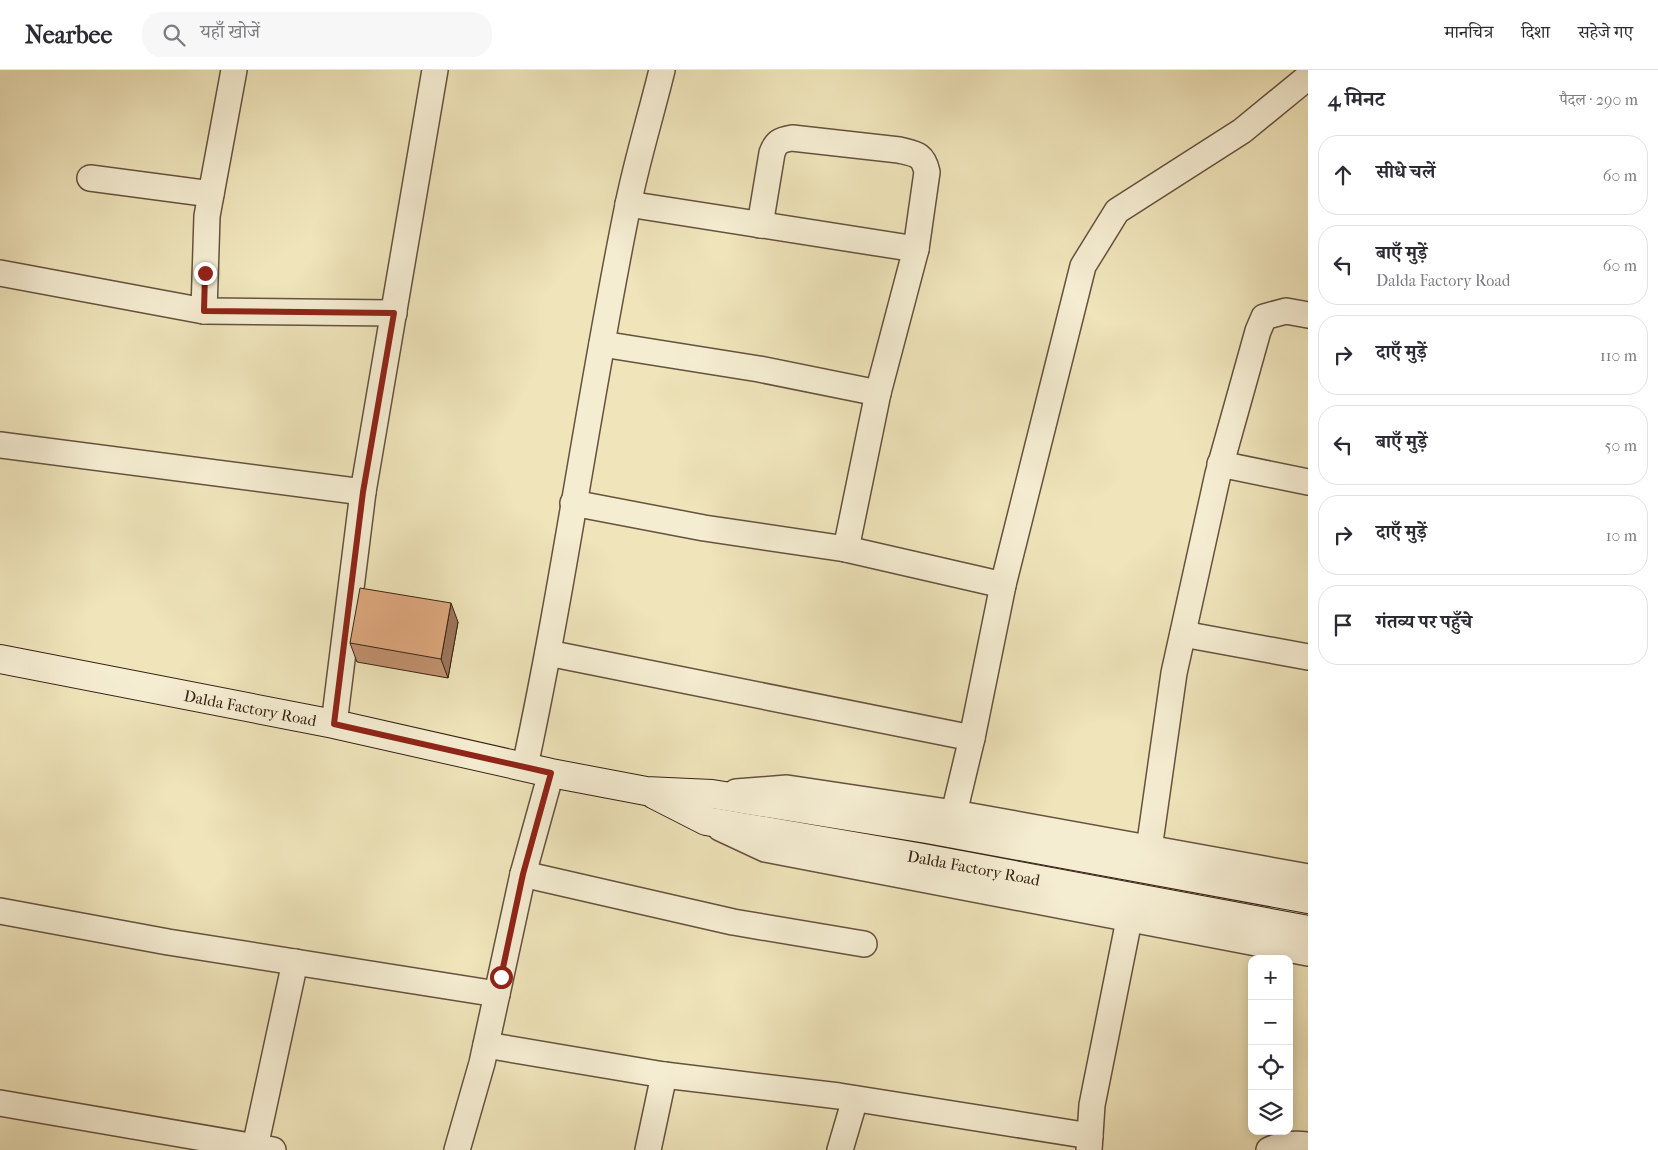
<!DOCTYPE html>
<html lang="hi">
<meta charset="utf-8">
<style>
body{margin:0;font-family:"IM FELL French Canon","Noto Serif Devanagari",serif;background:#f7f7f7;color:#2b2b33}
.controls{position:absolute;right:15px;bottom:15px;display:grid;overflow:hidden;border-radius:10px;box-shadow:0 2px 12px #0003}
.controls button{width:45px;height:45px;display:grid;place-items:center;padding:0;border:0;border-bottom:1px solid #e1e1e2;background:#fff;color:#2b2b33;font:25px sans-serif}
.stop{position:absolute;width:15px;height:15px;margin:-11px;border:4px solid #8f2418;border-radius:50%;background:#fff}
.stop.end{background:#8f2418;border-color:#fff;box-shadow:0 1px 5px #0008}
.list{margin:0;padding:0;list-style:none}
h2{display:flex;justify-content:space-between;align-items:center;height:65px;margin:0;padding:0 20px;font-size:21px}
h2 small{font-size:16px;font-weight:400;color:#7c7c81}
.list li{display:grid;grid-template-columns:32px 1fr auto;gap:15px;align-items:center;box-sizing:border-box;height:80px;margin:0 10px 10px;padding:0 10px;border:1px solid #e1e1e2;border-radius:20px}
.list b{display:block;font-size:19px;white-space:nowrap}
.list p{margin:0;font-size:16px;white-space:nowrap;color:#7c7c81}
.list em{font-size:16px;font-style:normal;color:#7c7c81}
.icon{flex:none;width:28px;height:28px;fill:none;stroke:currentColor;stroke-width:2;stroke-linecap:round;stroke-linejoin:round}
.map{position:relative;flex:none;width:1308px;height:1080px;overflow:hidden}
header{display:flex;align-items:center;gap:30px;box-sizing:border-box;height:70px;padding:0 25px;background:#fff;border-bottom:1px solid #e1e1e2}
header strong{font-size:24px}
nav{display:flex;gap:28px;margin-inline-start:auto;font-size:18px}
.search{width:350px;height:45px;background:#f7f7f7;display:flex;align-items:center;gap:12px;box-sizing:border-box;padding:0 18px;border-radius:20px;color:#7c7c81;font-size:19px}
main{display:flex}
aside{flex:1;background:#fff}
.map>svg:first-child{display:block}
.lines{fill:none;stroke-linecap:round;stroke-linejoin:round}
.street-casing{stroke:#65523f;stroke-width:28}
.secondary-casing{stroke:#372216;stroke-width:30}
.street{stroke:#f5edd2;stroke-width:25}
.secondary{stroke:#f5edd2;stroke-width:28}
.wall{fill:#c0916e;stroke:#372216}
.shaded-wall{fill:#9c765a;stroke:#372216}
.building{fill:#dfa980;stroke:#372216}
.route{stroke:#8f2418;stroke-width:6}
.labels{text-anchor:middle;stroke-width:4.5;stroke-linejoin:round;paint-order:stroke}
.street-label{font-size:16px;fill:#372216;stroke:#f5edd2}
</style>
<header>
<strong>Nearbee</strong>
<div class="search"><svg class="icon" aria-label="search" viewBox="0 0 24 24"><circle cx="10" cy="10" r="6"/><path d="M15 15l6 6"/></svg>यहाँ खोजें</div>
<nav><a>मानचित्र</a><a>दिशा</a><a>सहेजे गए</a></nav>
</header>
<main>
<div class="map">
<svg width="1308" height="1080" viewBox="0 0 1308 1080">
<rect width="100%" height="100%" fill="#efe4ba"/>
<filter id="stains"><feTurbulence type="fractalNoise" baseFrequency=".004" numOctaves="4"/><feColorMatrix values="0 0 0 0 .2 0 0 0 0 .09 0 0 0 0 .02 0 0 0 .5 -.17"/></filter>
<radialGradient id="worn" r=".72"><stop offset=".6" stop-color="#630" stop-opacity="0"/><stop offset="1" stop-color="#630" stop-opacity=".3"/></radialGradient>
<g class="lines">
<defs>
<g id="street">
<polyline points="90,108 211,124"/>
<polyline points="628,134 916,179"/>
<path d="M760 155 772 83C776 72 780 70 792 68L899 80C916 84 923 84 927 102L916 179 878 323 846 479"/>
<polyline points="0,203 204,241 207,146 234,0"/>
<polyline points="204,241 394,243"/>
<polyline points="602,274 759,299 878,323"/>
<polyline points="0,375 363,422"/>
<polyline points="1220,394 1308,412"/>
<polyline points="573,433 704,458 846,479 1003,515"/>
<polyline points="1183,564 1308,587"/>
<polyline points="548,583 972,668"/>
<polyline points="334,654 363,422 435,0"/>
<path d="M525 696C565 510 590 321 628 135 637 90 651 45 662 0"/>
<polyline points="736,722 787,718 954,743 1308,807"/>
<polyline points="954,743 972,668 1003,515 1083,196 1117,141 1242,61 1308,7"/>
<polyline points="720,758 765,779 1308,883"/>
<polyline points="1149,779 1174,603 1218,404 1258,261 1264,247 1286,241 1308,245"/>
<polyline points="523,804 733,852 864,874"/>
<polyline points="0,841 168,872 497,924"/>
<polyline points="486,975 664,1005 839,1026 1090,1066"/>
<polyline points="0,1033 273,1080"/>
<polyline points="255,1077 295,892"/>
<polyline points="457,1080 482,993 523,804 551,703"/>
<polyline points="648,1080 664,1005"/>
<polyline points="840,1080 855,1029"/>
<polyline points="1089,1080 1092,1035 1129,850"/>
<path d="M1269 1080C1282 1074 1293 1073 1308 1075"/>
</g>
<g id="secondary">
<path id="s1" d="M0 589 334 654 551 703 646 721 712 724 927 759 1308 829"/>
<path id="s2" d="M655 725 706 751 923 788 1308 860"/>
</g>
</defs>
<use href="#street" class="street-casing"/>
<use href="#secondary" class="secondary-casing"/>
<use href="#street" class="street"/>
<use href="#secondary" class="secondary"/>
</g>
<polygon class="wall" points="458,552 448,608 357,592 350,573"/>
<polygon class="shaded-wall" points="451,533 458,552 448,608 441,589"/>
<polygon class="building" points="360,518 451,533 441,589 350,573"/>
<g class="lines">
<polyline class="route" points="205,203 204,241 394,243 363,422 334,654 551,703 523,804 501,907"/>
</g>
<g class="labels">
<g class="street-label">
<text dy="6" stroke="none"><textPath href="#s1" startOffset="255">Dalda Factory Road</textPath></text>
<text dy="6" stroke="none"><textPath href="#s2" startOffset="329">Dalda Factory Road</textPath></text>
</g>
</g>
<rect width="100%" height="100%" filter="url(#stains)"/>
<rect width="100%" height="100%" fill="url(#worn)"/>
</svg>
<div class="controls">
<button>+</button>
<button>−</button>
<button><svg class="icon" aria-label="locate" viewBox="0 0 24 24"><circle cx="12" cy="12" r="6"/><path d="M12 2v4M12 18v4M2 12h4M18 12h4"/></svg></button>
<button><svg class="icon" aria-label="layers" viewBox="0 0 24 24"><path d="M12 4l9 5-9 5-9-5zM3 14l9 5 9-5"/></svg></button>
</div>
<div class="stop" style="left:501px;top:907px"></div>
<div class="stop end" style="left:205px;top:203px"></div>
</div>
<aside>
<h2>4 मिनट<small>पैदल · 290 m</small></h2>
<ul class="list">
<li><svg class="icon" aria-label="ahead" viewBox="0 0 24 24"><path d="M12 20V5M6 11l6-6 6 6"/></svg><div><b>सीधे चलें</b></div><em>60 m</em></li>
<li><svg class="icon" aria-label="left" viewBox="0 0 24 24"><path d="M17 20v-9H6M10 6l-5 5 5 5"/></svg><div><b>बाएँ मुड़ें</b><p>Dalda Factory Road</p></div><em>60 m</em></li>
<li><svg class="icon" aria-label="right" viewBox="0 0 24 24"><path d="M7 20v-9h11M14 6l5 5-5 5"/></svg><div><b>दाएँ मुड़ें</b></div><em>110 m</em></li>
<li><svg class="icon" aria-label="left" viewBox="0 0 24 24"><path d="M17 20v-9H6M10 6l-5 5 5 5"/></svg><div><b>बाएँ मुड़ें</b></div><em>50 m</em></li>
<li><svg class="icon" aria-label="right" viewBox="0 0 24 24"><path d="M7 20v-9h11M14 6l5 5-5 5"/></svg><div><b>दाएँ मुड़ें</b></div><em>10 m</em></li>
<li><svg class="icon" aria-label="arrive" viewBox="0 0 24 24"><path d="M6 21V4h12l-3 4 3 4H6"/></svg><div><b>गंतव्य पर पहुँचे</b></div></li>
</ul>
</aside>
</main>
